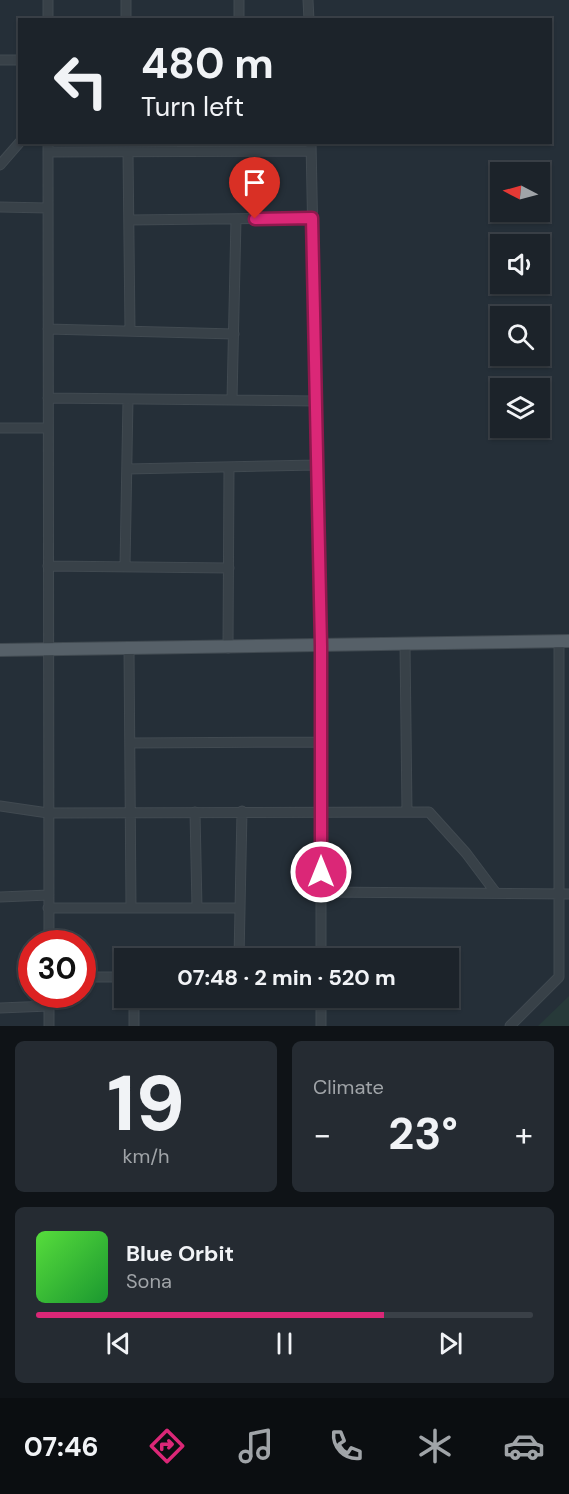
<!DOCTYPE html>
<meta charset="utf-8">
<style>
body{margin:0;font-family:"DM Sans",sans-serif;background:#252b32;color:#f1f3f6;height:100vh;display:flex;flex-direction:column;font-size:22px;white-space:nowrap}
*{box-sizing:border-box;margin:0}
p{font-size:20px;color:#a0a4a8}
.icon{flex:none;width:33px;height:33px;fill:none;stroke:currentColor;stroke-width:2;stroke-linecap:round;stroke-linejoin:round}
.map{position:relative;height:1026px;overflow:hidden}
.drawer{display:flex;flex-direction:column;gap:15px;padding:15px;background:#0f1317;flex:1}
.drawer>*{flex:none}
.guide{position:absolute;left:18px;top:18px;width:534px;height:126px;border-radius:0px;box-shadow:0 2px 4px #0004,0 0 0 2px #3a4047;background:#1c232a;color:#f1f3f6;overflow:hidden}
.needle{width:39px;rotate:276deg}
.controls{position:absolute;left:490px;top:162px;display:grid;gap:12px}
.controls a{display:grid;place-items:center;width:60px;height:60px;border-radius:0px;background:#1c232a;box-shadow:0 2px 4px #0004,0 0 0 2px #3a4047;font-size:30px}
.speed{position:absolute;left:18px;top:930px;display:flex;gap:12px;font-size:30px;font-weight:700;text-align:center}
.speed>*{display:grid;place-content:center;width:78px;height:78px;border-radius:50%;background:#1c232a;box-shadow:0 2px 4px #0004,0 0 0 2px #3a4047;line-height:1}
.speed .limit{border:9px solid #d22;background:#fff;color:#111}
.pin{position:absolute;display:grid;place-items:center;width:51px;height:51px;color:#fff;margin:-62px -26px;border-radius:50% 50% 50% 0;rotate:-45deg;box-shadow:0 0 6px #0007}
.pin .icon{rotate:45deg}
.me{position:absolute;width:66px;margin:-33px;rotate:0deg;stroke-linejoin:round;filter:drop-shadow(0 0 4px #0008)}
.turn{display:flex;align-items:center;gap:21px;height:126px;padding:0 24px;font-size:27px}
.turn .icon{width:78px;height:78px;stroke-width:2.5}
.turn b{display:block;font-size:42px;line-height:51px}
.big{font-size:45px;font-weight:700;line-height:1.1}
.drawer .tile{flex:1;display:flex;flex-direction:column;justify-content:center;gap:9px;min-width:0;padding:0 21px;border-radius:9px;background:#252b32}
.drawer .dial{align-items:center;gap:0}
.dial b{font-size:78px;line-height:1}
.song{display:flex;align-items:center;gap:18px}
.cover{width:72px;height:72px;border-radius:9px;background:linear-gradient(135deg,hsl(110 70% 55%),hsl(130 70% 35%))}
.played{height:6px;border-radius:3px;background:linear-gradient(90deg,#db2777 70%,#3a4047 70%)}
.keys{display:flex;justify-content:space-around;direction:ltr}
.heat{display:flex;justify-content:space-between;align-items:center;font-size:33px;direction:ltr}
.drawer .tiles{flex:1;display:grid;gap:15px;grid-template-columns:1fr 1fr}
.tile:last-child{grid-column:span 2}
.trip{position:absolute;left:114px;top:948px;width:345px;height:60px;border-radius:0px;background:#1c232a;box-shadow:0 2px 4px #0004,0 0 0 2px #3a4047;font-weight:700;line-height:60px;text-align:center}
.tabs{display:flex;height:96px;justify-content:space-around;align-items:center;background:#0b0e11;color:#a0a4a8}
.tabs .icon{width:42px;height:42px}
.tabs .active{color:#db2777}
.tabs b{font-size:27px;color:#f1f3f6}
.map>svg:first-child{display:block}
.green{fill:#273939}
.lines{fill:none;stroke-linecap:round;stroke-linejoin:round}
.minor-casing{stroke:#414a51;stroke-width:11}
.major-casing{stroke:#414a51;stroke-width:14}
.minor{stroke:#384148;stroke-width:9}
.major{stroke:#566068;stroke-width:12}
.route-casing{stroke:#8e194d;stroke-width:15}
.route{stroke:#db2777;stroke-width:10}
</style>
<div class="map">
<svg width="569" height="1026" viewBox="0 0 569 1026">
<rect width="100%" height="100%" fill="#252f38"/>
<!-- green -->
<path class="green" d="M 569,996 L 569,1026 L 538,1026 Z"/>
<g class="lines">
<!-- minor casing -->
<g class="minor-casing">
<path id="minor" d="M 48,0 L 48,20
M 308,0 L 309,20
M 126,20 L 126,0
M 239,20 L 239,0
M 0,60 L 20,60
M 48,142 L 49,944
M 311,142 L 321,646 L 321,958
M 48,152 L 311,151
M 128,152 L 130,330
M 0,165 L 20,142
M 0,207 L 48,208
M 129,220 L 312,218
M 48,329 L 234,334
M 48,398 L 316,401
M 232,400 L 236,219
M 0,428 L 48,428
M 127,469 L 317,465
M 48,566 L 229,568
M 125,567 L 128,399
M 405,645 L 407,812
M 129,648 L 131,908
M 228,648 L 229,467
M 130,743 L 321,742
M 0,806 L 48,813 L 429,812 L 466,853 L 496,893
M 195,812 L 197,908
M 321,892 L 569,894
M 0,897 L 49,895
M 48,908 L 240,908
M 239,958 L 242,811
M 82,977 L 124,977
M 49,994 L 49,1026
M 134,998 L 134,1026
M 0,1008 L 49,1006
M 321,1026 L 321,998
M 510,1026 L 559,977 L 559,641"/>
</g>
<!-- major casing -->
<g class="major-casing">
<path id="major" d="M 0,650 L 569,641"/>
</g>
<!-- minor -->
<use href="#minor" class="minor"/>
<!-- major -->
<use href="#major" class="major"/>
</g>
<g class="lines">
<!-- route casing -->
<g class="route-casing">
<path id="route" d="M 255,219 L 312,218 L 321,646 L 321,872"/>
</g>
<!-- route -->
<use href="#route" class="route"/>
</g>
</svg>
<div class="controls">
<a><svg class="needle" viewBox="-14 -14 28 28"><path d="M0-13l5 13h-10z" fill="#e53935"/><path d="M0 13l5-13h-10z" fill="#a0a4a8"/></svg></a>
<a><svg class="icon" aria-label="sound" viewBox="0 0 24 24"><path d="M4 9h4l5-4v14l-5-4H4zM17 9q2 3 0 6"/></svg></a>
<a><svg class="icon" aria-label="search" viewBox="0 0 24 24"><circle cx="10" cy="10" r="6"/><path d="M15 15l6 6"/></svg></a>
<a><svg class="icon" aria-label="layers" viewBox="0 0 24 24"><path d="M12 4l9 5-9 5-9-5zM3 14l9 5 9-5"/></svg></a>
</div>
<div class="speed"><div class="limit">30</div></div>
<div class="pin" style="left:255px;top:219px;background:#d93025"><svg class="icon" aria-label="arrive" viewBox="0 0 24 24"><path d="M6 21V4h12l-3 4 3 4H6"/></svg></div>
<svg class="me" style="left:321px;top:872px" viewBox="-20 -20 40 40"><circle r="17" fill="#db2777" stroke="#fff" stroke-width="3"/><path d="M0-11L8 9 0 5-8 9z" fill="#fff"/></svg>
<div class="trip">07:48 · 2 min · 520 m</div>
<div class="guide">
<div class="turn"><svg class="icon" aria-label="left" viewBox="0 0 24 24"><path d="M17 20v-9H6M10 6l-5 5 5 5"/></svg><div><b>480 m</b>Turn left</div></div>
</div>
</div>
<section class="drawer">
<div class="tiles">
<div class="tile dial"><b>19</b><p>km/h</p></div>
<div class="tile"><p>Climate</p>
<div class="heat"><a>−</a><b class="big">23°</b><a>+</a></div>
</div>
<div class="tile">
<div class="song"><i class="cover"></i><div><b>Blue Orbit</b><p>Sona</p></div></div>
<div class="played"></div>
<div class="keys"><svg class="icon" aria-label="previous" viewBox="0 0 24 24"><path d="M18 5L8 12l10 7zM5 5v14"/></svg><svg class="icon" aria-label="pause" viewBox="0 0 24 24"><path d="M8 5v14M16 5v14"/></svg><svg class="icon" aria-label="next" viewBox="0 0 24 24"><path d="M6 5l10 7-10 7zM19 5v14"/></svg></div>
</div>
</div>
</section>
<nav class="tabs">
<b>07:46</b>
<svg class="icon active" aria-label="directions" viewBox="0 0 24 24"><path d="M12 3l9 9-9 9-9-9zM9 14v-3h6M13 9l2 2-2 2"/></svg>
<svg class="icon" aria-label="music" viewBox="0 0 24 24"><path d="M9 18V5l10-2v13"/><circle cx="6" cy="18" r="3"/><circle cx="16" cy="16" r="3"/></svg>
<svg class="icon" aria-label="phone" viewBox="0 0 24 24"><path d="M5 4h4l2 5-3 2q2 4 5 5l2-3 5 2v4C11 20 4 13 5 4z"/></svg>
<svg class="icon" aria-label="climate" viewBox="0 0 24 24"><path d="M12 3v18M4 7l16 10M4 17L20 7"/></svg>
<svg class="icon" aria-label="car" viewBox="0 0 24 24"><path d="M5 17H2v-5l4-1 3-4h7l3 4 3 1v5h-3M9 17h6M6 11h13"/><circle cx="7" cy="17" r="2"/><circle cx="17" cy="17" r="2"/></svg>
</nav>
